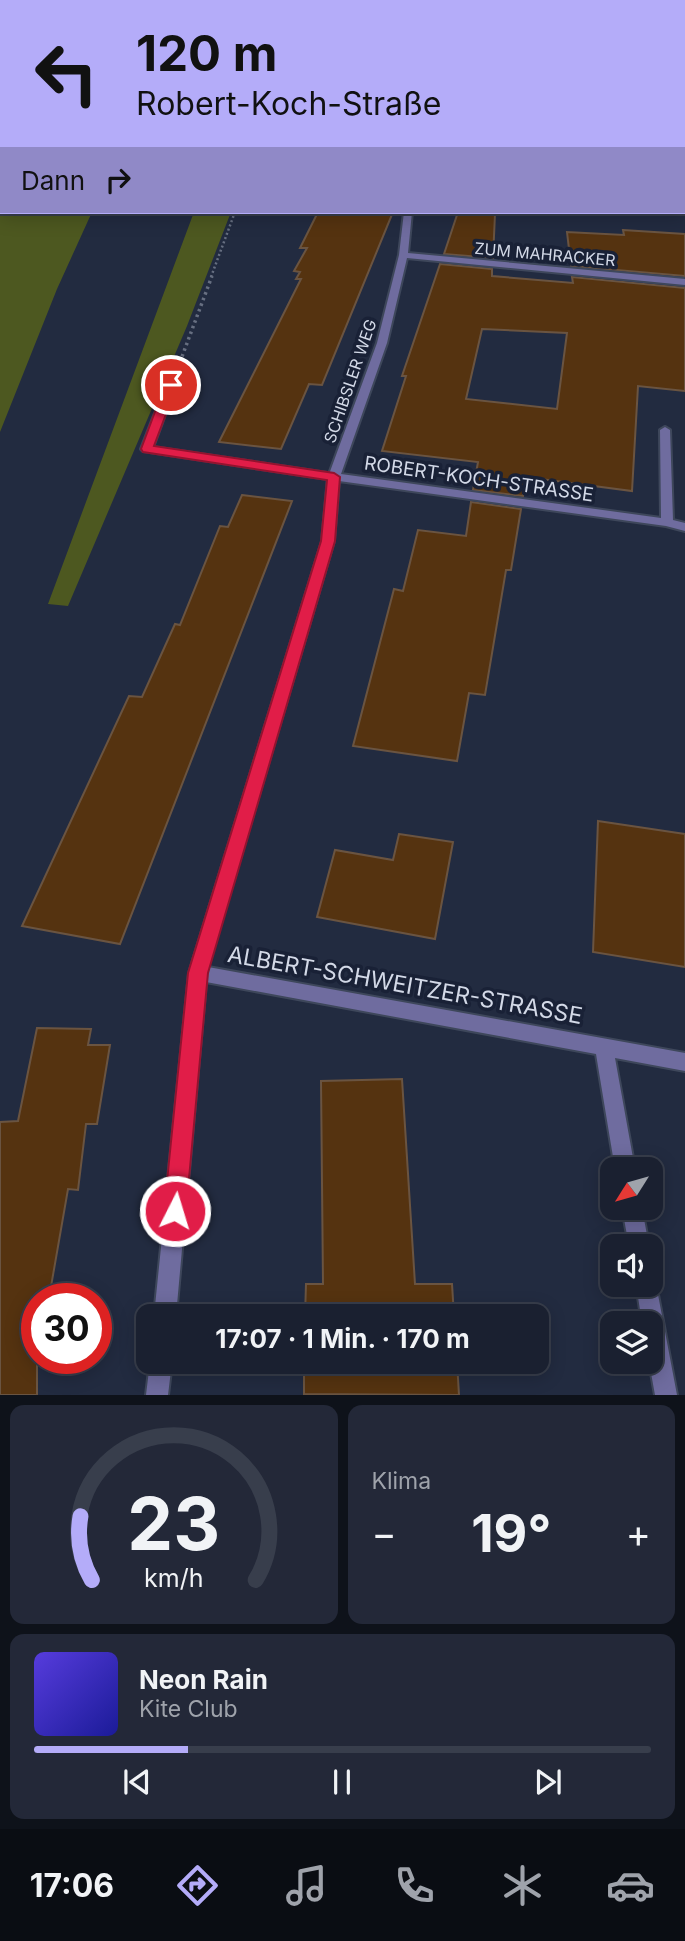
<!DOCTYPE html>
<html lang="de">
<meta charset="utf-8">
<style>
body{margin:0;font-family:Inter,sans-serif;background:#232838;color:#f1f3f6;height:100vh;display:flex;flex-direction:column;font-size:26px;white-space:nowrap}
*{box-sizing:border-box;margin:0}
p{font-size:23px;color:#9fa3ab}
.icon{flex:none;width:38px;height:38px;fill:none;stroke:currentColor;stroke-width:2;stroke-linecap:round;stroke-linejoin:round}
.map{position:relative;height:1395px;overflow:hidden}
.drawer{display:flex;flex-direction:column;gap:10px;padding:10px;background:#0e121a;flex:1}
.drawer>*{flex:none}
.hud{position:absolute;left:0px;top:0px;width:686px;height:214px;box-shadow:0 4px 18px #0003,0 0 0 2px #383e4c;background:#b4acf9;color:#111;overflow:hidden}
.needle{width:46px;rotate:233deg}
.fabs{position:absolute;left:600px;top:1157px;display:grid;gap:14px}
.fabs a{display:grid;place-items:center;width:63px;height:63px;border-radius:14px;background:#1a2030;box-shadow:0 4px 18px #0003,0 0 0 2px #383e4c;font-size:35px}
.speed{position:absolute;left:21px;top:1283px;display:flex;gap:14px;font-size:35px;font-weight:700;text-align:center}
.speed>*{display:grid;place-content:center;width:91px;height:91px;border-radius:50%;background:#1a2030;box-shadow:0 4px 18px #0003,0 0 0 2px #383e4c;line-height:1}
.speed .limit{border:10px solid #d22;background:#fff;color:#111}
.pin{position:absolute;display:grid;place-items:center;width:60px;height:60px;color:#fff;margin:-30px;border:4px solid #fff;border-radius:50%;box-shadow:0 2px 7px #0007}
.me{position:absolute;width:77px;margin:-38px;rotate:5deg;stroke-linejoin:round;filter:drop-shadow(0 0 5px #0008)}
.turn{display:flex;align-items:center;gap:24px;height:147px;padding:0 21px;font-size:32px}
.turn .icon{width:91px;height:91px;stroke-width:2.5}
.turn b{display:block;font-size:49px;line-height:60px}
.then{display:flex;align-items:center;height:66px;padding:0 21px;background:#0003;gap:14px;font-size:26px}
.big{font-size:52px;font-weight:700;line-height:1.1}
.drawer .tile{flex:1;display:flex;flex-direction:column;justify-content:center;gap:10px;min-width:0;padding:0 24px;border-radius:14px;background:#232838}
.drawer .dial{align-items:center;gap:0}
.dial svg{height:182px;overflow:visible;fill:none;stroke:#383e4c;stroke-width:7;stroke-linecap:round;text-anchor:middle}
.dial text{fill:#f1f3f6;stroke:none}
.song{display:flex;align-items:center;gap:21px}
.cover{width:84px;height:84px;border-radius:10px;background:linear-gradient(135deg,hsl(250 70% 55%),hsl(240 70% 35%))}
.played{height:7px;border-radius:4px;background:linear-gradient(90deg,#b4acf9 25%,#383e4c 25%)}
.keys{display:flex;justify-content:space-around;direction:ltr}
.heat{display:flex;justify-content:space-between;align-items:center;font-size:38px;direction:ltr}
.drawer .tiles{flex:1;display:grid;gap:10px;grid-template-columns:1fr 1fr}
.tile:last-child{grid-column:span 2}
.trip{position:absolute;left:136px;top:1304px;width:413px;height:70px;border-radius:14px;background:#1a2030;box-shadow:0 4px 18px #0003,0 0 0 2px #383e4c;font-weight:700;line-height:70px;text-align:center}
.menu{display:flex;height:112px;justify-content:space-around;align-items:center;background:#0a0d13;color:#9fa3ab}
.menu .icon{width:49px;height:49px}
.menu .on{color:#b4acf9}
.menu b{font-size:32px;color:#f1f3f6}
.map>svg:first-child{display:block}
.green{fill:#4d5820}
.building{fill:#553310;stroke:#6a5441;stroke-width:2;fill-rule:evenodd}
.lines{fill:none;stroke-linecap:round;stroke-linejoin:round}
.lane-casing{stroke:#3e475b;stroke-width:4}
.street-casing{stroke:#3e475b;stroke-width:4}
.secondary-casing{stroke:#3e475b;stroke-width:4}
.highway-casing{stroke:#3e475b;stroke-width:3}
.path-far1{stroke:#676f81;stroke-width:2.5;stroke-dasharray:2 2.5;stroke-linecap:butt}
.path{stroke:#676f81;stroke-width:3.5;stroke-dasharray:2.5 3.5;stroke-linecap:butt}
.lane{fill:#6f6c9f;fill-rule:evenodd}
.street{fill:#6f6c9f;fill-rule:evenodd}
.secondary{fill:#958fe0;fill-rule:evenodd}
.highway{fill:#d3d3ec;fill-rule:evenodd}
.route{fill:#e11d48;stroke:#92132f;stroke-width:2}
.labels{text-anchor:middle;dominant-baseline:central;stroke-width:7;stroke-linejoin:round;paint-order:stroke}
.far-street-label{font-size:16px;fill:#d3d9e7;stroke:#192136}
.street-label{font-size:19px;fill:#d3d9e7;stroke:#192136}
.near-street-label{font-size:23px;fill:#d3d9e7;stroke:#192136}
</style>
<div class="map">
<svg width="685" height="1395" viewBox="0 0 685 1395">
<rect width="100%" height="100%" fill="#222b40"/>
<!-- green -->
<path class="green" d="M 0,141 L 2,212 L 92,212 L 57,289 L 0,432 Z
M 194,212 L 231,212 L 187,326 L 68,606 L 48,604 Z"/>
<!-- building -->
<path class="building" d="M 318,212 L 393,212 L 322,385 L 309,384 L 281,449 L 219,442 L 301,279 L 296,279 L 300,272 L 294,271 L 307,248 L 300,248 Z
M 458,212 L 495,214 L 493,258 L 444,254 Z
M 623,230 L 685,234 L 685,276 L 571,266 L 567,232 L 624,235 Z
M 440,264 L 492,269 L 492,276 L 573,283 L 572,277 L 685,288 L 685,391 L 638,386 L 632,491 L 526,477 L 523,496 L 473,490 L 478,462 L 382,451 L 406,376 L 402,376 ZM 482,329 L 567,333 L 557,409 L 466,399 Z
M 242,495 L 292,501 L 120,944 L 22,926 L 129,696 L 142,697 L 175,624 L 180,625 L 220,526 L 228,527 Z
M 471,502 L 521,509 L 511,570 L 506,570 L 485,695 L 469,693 L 457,761 L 353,746 L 394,589 L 403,591 L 418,530 L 466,536 Z
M 598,821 L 685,834 L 685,967 L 593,952 Z
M 399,834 L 453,842 L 435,939 L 317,917 L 335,850 L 393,860 Z
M 37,1028 L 91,1029 L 88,1045 L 110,1045 L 97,1124 L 86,1124 L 78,1190 L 68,1189 L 49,1298 L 37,1298 L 37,1395 L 0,1395 L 0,1122 L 18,1121 Z
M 402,1079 L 415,1284 L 452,1284 L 454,1316 L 305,1316 L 306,1284 L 323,1284 L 321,1081 Z
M 304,1362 L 457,1362 L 459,1395 L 304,1394 Z"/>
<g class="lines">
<!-- lane casing -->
<g class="lane-casing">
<path id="lane" d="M 171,382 L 176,385 L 153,447 L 334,474 L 340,477 L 334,480 L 143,451 L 141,449 L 166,385 Z"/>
</g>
<!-- street casing -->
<g class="street-casing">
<path id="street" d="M 684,153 L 685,153 L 685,157 L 684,157 Z
M 684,165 L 685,165 L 685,169 L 684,169 Z
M 404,212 L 412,212 L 408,253 L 685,279 L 685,285 L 407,258 L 387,343 L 341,474 L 661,518 L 660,430 L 665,427 L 670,430 L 673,520 L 685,523 L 685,531 L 666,526 L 339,481 L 334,541 L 208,967 L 685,1053 L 685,1071 L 615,1058 L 635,1169 L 615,1169 L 596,1054 L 206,982 L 176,1316 L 154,1316 L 189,973 L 322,541 L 328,477 L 377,343 L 399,255 Z
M 622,1208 L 642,1208 L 649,1246 L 629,1246 Z
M 651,1276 L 656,1284 L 677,1395 L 655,1395 L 649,1362 L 651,1362 L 651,1323 L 642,1323 L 636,1284 L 651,1284 Z
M 150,1362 L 172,1362 L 168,1395 L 146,1395 Z"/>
</g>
<!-- secondary casing -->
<g class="secondary-casing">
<path id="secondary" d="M 241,0 L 247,0 L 247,2 L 241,2 Z"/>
</g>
<!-- highway casing -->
<g class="highway-casing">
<path id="highway" d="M 592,0 L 605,0 L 606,2 L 593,2 Z
M 684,87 L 685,87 L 685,93 L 684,93 Z"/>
</g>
<!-- path-far1 -->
<path class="path-far1" d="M 211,277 L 235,212"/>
<!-- path -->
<path class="path" d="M 180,362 L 212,276"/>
<!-- lane -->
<use href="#lane" class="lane"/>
<!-- street -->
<use href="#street" class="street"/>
<!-- secondary -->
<use href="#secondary" class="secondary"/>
<!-- highway -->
<use href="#highway" class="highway"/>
</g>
<!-- route -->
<path class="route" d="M 171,381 L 177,385 L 154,446 L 334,473 L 340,477 L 335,541 L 208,973 L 186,1211 L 183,1219 L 175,1222 L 167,1219 L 164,1211 L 188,973 L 321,541 L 327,480 L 143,452 L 141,449 L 165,385 Z"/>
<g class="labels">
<!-- far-street labels -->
<g class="far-street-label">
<text transform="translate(545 254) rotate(5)">ZUM MAHRACKER</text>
<text transform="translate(350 381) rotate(-71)">SCHIBSLER WEG</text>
</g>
<!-- street labels -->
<g class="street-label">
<text transform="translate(479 479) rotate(8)">ROBERT-KOCH-STRASSE</text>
</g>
<!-- near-street labels -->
<g class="near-street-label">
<text transform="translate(405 985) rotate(10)">ALBERT-SCHWEITZER-STRASSE</text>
</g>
</g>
</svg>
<div class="fabs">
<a><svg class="needle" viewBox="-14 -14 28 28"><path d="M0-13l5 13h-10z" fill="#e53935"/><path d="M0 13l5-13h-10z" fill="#9fa3ab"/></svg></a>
<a><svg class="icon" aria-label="sound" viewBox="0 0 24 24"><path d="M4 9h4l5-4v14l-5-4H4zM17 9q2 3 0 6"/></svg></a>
<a><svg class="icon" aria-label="layers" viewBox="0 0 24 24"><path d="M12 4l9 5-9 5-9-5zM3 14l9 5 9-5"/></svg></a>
</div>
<div class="speed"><div class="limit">30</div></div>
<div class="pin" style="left:171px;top:385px;background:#d93025"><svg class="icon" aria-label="arrive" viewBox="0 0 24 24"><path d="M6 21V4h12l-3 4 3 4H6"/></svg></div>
<svg class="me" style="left:175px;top:1211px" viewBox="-20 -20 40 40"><circle r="17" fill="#e11d48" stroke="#fff" stroke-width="3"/><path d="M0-11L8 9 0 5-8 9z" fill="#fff"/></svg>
<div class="trip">17:07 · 1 Min. · 170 m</div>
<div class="hud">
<div class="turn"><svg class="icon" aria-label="left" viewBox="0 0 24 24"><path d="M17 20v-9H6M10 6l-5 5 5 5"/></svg><div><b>120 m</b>Robert-Koch-Straße</div></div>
<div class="then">Dann<svg class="icon" aria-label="right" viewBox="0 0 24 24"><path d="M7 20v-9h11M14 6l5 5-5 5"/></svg></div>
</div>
</div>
<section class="drawer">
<div class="tiles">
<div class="tile dial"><svg viewBox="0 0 100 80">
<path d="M14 69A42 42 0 1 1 86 69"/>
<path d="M14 69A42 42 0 0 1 9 41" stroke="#b4acf9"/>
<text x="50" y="56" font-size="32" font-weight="700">23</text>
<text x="50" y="72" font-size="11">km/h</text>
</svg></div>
<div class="tile"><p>Klima</p>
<div class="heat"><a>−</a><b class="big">19°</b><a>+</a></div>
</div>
<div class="tile">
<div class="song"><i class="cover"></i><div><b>Neon Rain</b><p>Kite Club</p></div></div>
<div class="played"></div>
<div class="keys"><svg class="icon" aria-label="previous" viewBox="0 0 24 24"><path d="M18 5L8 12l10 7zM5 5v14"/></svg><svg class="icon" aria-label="pause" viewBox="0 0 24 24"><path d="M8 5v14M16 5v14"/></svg><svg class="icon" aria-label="next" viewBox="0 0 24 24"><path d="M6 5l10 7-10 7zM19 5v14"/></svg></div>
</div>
</div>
</section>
<nav class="menu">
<b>17:06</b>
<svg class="icon on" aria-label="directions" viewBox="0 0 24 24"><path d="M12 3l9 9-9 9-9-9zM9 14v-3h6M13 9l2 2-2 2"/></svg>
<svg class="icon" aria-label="music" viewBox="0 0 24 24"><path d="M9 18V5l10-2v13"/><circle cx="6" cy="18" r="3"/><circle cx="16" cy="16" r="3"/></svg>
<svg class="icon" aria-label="phone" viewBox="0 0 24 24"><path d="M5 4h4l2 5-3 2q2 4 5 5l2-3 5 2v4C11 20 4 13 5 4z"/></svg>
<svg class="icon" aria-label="climate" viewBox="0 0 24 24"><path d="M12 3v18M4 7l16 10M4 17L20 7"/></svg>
<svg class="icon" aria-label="car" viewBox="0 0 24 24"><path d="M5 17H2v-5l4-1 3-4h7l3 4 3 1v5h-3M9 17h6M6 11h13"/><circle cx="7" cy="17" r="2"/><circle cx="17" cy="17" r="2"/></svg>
</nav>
